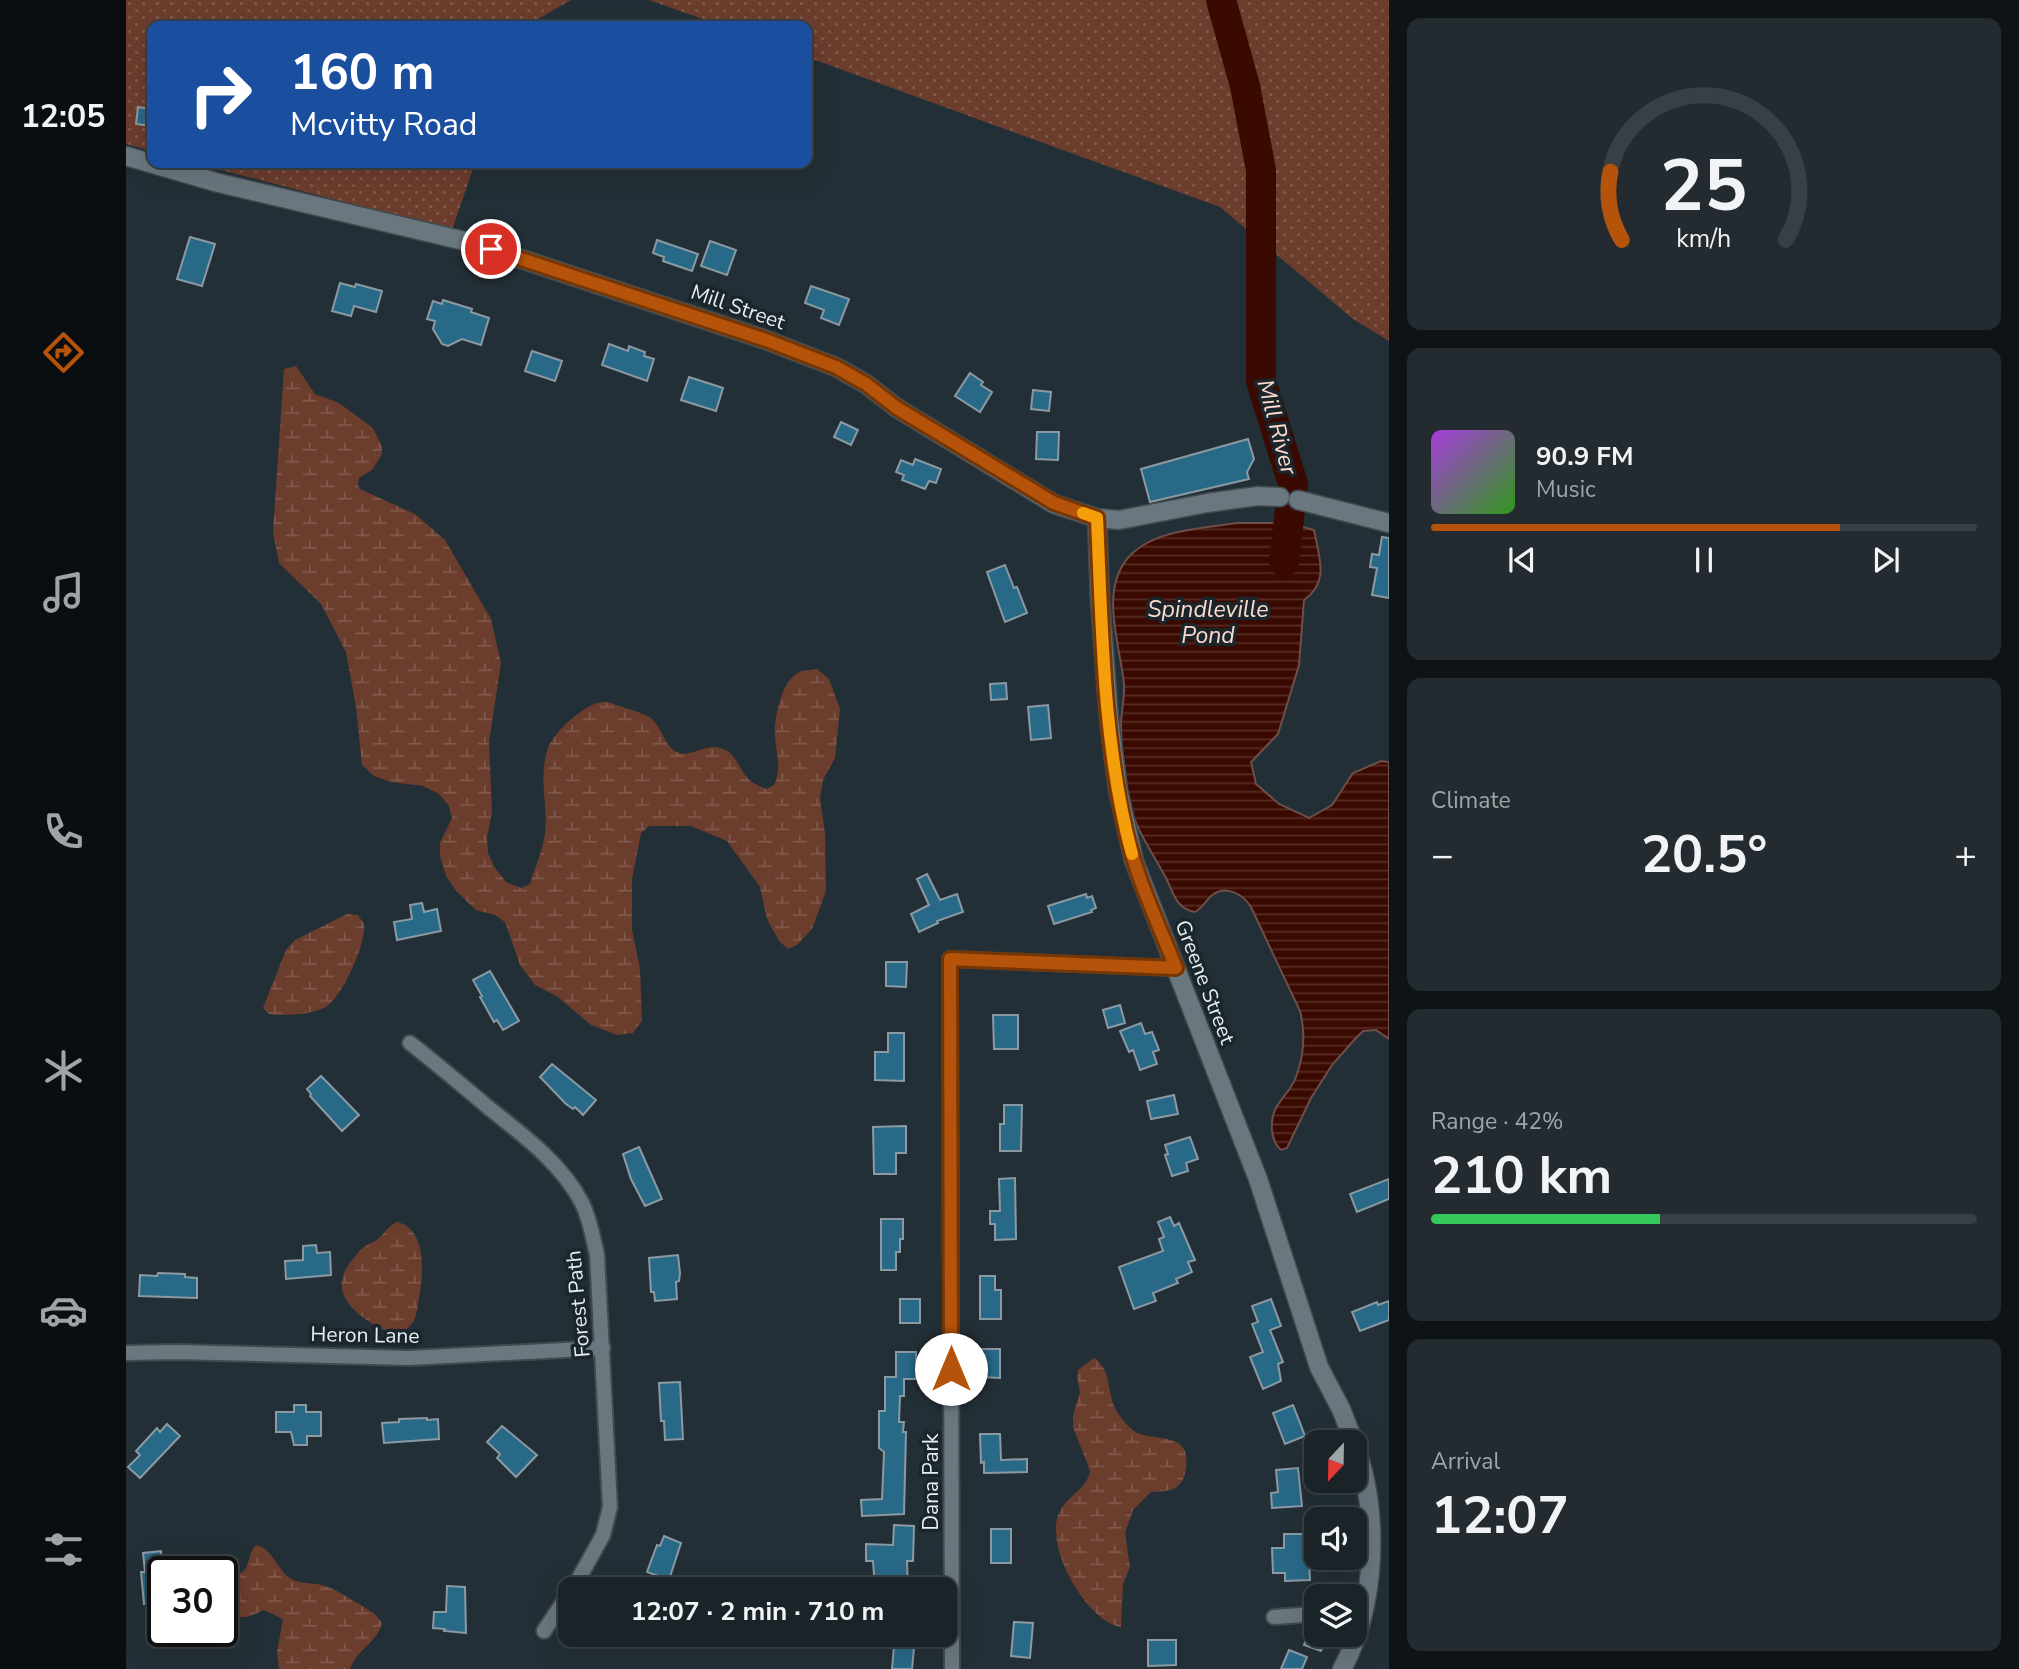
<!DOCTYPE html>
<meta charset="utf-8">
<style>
body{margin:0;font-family:"Nunito Sans",sans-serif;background:#232b30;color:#f1f3f6;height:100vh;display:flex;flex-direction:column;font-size:26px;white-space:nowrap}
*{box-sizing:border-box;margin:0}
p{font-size:23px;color:#9fa4a8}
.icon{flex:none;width:38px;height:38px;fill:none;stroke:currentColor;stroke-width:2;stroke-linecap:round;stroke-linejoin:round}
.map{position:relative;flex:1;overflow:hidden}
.side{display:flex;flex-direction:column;gap:18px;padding:18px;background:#0e1316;width:630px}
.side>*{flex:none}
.guide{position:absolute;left:21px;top:21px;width:665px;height:147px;border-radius:14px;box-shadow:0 7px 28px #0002,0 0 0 2px #384045;background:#1a4fa0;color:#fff;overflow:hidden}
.needle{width:46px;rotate:202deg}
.fabs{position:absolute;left:1178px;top:1430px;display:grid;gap:14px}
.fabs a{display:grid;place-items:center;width:63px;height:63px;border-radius:14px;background:#1a2328;box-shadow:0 7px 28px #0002,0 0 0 2px #384045;font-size:35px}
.speed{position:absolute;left:21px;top:1556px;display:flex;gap:14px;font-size:35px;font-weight:700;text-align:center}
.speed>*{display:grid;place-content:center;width:91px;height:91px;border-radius:50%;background:#1a2328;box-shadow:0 7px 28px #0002,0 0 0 2px #384045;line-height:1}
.speed .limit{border:4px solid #111;border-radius:10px;background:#fff;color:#111}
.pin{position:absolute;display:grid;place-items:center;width:60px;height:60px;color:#fff;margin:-30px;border:4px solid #fff;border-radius:50%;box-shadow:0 2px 7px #0007}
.me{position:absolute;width:77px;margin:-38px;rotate:0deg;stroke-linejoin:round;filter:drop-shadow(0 0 5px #0008)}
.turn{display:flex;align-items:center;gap:24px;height:147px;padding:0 28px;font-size:32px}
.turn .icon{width:91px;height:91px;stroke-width:2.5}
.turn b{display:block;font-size:49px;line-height:60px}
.big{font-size:52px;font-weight:700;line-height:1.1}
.side .widget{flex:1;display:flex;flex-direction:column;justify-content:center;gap:10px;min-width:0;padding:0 24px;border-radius:14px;background:#232b30}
.side .dial{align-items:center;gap:0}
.dial svg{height:182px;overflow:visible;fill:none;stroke:#384045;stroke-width:7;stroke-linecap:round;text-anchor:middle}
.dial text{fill:#f1f3f6;stroke:none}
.song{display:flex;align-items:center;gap:21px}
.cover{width:84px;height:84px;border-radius:10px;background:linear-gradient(135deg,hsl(280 70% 55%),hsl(110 70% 35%))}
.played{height:7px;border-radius:4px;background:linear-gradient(90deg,#b45309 75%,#384045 75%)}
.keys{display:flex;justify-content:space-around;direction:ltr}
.heat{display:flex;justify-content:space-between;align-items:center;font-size:38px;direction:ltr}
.charge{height:10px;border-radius:5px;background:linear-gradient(90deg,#34c759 42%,#384045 0)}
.trip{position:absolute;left:432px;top:1577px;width:399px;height:70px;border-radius:14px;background:#1a2328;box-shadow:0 7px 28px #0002,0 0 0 2px #384045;font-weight:700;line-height:70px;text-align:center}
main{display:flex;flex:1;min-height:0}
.dock{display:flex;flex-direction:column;width:126px;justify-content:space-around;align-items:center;background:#0a0e10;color:#9fa4a8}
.dock .icon{width:49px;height:49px}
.dock .on{color:#b45309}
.dock b{font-size:32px;color:#f1f3f6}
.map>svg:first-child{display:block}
.grass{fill:url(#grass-dots)}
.wetland{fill:url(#wetland-marsh)}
.water{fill:url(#water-rules);stroke:#6e4e49;stroke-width:2}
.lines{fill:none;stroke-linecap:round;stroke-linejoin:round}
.river{stroke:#3a0900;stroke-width:30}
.building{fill:#296988;stroke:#8b9aa2;stroke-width:2}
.minor-casing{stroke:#404b51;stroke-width:18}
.tertiary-casing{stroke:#404b51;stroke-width:21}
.minor{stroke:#6a777f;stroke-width:14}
.tertiary{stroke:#6a777f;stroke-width:18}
.route-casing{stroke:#753606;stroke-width:18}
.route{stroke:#b45309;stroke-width:12}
.slow{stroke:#f59e0b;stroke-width:12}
.labels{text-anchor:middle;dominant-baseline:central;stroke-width:7;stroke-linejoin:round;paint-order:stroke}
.street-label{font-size:21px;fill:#e6eef2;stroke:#1a262c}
.water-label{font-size:23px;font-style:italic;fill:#fed9cd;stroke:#1a262c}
</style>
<main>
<nav class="dock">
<b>12:05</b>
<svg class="icon on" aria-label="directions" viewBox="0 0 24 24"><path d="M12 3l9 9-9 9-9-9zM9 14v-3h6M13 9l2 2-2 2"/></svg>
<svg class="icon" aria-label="music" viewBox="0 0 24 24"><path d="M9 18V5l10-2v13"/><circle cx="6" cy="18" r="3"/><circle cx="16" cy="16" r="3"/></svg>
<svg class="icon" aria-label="phone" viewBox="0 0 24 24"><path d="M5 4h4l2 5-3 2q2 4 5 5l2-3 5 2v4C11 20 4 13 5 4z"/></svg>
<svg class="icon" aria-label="climate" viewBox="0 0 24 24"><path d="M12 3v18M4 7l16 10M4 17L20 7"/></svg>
<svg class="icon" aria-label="car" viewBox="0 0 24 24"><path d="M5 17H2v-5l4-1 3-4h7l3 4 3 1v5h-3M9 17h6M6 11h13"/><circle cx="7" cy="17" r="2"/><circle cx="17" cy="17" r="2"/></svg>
<svg class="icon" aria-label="filters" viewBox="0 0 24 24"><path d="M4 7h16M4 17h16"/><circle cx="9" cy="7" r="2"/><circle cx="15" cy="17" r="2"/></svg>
</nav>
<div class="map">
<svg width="1263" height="1669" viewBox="0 0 1263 1669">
<defs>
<pattern id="grass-dots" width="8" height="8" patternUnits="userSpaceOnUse" patternTransform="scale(1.75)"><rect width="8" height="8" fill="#6b3d2d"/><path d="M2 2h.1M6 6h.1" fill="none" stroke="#80594c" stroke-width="1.8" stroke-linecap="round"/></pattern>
<pattern id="wetland-marsh" width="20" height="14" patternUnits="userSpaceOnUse" patternTransform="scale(1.75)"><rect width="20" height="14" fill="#6b3d2d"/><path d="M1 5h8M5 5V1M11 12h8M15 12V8" fill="none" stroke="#80594c"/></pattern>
<pattern id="water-rules" width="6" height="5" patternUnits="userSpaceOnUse" patternTransform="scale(1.75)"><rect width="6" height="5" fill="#3a0900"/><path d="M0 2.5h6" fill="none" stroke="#562d26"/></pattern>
</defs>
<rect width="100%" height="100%" fill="#232f36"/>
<!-- grass -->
<path class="grass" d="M 0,0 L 445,0 L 400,26 L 26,26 L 26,151 L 0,144 Z
M 523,0 L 1263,0 L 1263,341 L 1227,319 L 1094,207 L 681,57 L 681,26 L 596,26 Z
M 68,163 L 349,163 L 326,230 Z"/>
<!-- wetland -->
<path class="wetland" d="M 170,366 L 189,394 L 213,403 L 247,428 L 256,447 L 256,454 L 246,470 L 233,478 L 232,485 L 234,489 L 289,514 L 319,540 L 365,619 L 375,663 L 363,742 L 366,812 L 361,837 L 362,853 L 369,868 L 380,882 L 395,888 L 404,884 C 408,870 415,854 418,839 C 424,809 411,780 422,748 C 428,732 459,703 477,702 C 485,702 495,707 503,709 C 511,712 521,714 527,720 C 536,729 538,744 549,751 C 563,760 579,743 594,748 C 613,753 612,772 626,782 C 630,785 636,787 640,789 L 648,785 C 656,769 650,753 649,736 C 648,718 655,684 670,674 C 675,670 685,670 691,669 L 703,679 L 714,709 L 709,758 L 697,780 L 694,798 L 699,833 L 700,891 L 686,929 L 671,945 L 662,949 L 653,941 L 641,919 L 634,887 L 601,841 L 565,826 L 523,826 L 515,833 L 506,879 L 506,930 L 514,969 L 516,1021 L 507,1033 L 491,1035 L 465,1025 L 432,997 L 409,985 L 394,965 L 379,922 L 369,915 L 350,910 L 331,892 L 320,876 L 314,856 L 314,843 L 326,818 L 323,806 L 313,794 L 297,786 L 265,782 L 248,776 L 236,765 L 230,707 L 220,652 L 195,604 L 153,563 L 147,532 L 158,369 Z
M 221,914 L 232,915 C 233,917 237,922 238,924 C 241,943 215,1000 198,1008 C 182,1015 160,1016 143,1014 L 137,1008 L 160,950 L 169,940 Z
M 271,1222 C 278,1224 284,1227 288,1234 C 298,1249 297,1274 294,1292 C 292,1300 292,1311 289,1318 C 277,1345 249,1327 234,1315 C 214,1299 209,1281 226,1260 C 230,1256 233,1250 237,1248 C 241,1244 247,1243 251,1240 C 258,1234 262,1226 271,1222 Z
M 968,1358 C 988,1371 979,1398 994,1416 C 999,1423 1006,1431 1014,1434 C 1036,1441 1068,1433 1059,1473 C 1055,1492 1041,1491 1025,1492 L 1007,1510 L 999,1533 L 1004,1567 L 997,1584 L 995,1627 C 960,1621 918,1546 933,1513 C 940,1496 961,1490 964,1471 L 947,1427 L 947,1415 L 954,1392 L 951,1377 L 952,1370 Z
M 130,1545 C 145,1548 150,1566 161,1576 C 171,1585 187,1582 199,1586 C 215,1591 233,1605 248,1613 L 256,1623 C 251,1643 232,1648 224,1669 L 153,1669 L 151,1652 L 157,1619 L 138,1610 C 131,1613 122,1618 116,1617 C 99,1616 103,1587 110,1578 C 114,1573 119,1571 121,1566 C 124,1558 124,1551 130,1545 Z"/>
<!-- water -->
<path class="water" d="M 1111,523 L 1162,523 L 1188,530 C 1193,558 1204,581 1178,600 L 1173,665 L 1152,734 L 1125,762 L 1130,784 L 1153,804 L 1183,818 L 1206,805 L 1227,773 L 1255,761 L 1263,762 L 1263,1039 L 1250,1030 L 1237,1031 L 1229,1039 L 1206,1065 L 1185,1098 L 1161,1148 L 1155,1150 C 1149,1145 1147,1138 1146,1131 C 1144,1102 1161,1100 1170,1077 C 1178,1055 1180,1034 1174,1011 L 1125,907 C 1117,894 1099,884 1085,896 C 1079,902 1076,908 1069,912 C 1049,908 1048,893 1040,878 C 1026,852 1007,825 1001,796 C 996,773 996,749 995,726 C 995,712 999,698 998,684 C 994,645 974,592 1001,559 C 1026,529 1075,529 1111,523 Z"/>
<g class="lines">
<!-- river -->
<path class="river" d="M 1095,0 L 1119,86 L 1135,170 L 1135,381 L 1167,484 L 1158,562"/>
</g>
<!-- building -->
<path class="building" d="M 12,107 L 26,109 L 26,126 L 10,124 Z
M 64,237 L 89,244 L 76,286 L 51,279 Z
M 531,240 L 572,254 L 566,271 L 537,261 L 538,257 L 527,253 Z
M 584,241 L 610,250 L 601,275 L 575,266 Z
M 214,283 L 229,287 L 230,284 L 256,291 L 250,312 L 228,306 L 225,316 L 206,311 Z
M 685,286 L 723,299 L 713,325 L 695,318 L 698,310 L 679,303 Z
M 317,300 L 346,309 L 345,312 L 363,318 L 355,345 L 336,339 L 322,346 L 316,344 L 307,329 L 309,321 L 301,319 L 307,301 L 316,304 Z
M 483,344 L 502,351 L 503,346 L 519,352 L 518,356 L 528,359 L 521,381 L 476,365 Z
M 406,351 L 436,361 L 429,381 L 399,371 Z
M 844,373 L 857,382 L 855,385 L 866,392 L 854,412 L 829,396 Z
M 563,377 L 597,388 L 590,411 L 555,400 Z
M 907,390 L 925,392 L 923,411 L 905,409 Z
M 715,422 L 732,430 L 725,445 L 708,437 Z
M 911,432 L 933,432 L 932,460 L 910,459 Z
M 1122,439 L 1128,459 L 1121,472 L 1123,479 L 1024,502 L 1015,469 Z
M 789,459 L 815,469 L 810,483 L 803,481 L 799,489 L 776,480 L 778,475 L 770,472 L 775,460 L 787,465 Z
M 1256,537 L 1263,538 L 1263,598 L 1246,595 L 1251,568 L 1244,567 L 1246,554 L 1253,555 Z
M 879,565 L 888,588 L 891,587 L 901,613 L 879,622 L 861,572 Z
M 880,683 L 881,699 L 865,700 L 864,684 Z
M 922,705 L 925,738 L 905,740 L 902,707 Z
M 801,874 L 814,900 L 831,894 L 837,912 L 811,921 L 812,923 L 793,932 L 785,914 L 803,905 L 791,879 Z
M 960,894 L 961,898 L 966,896 L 970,908 L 965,910 L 966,912 L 928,924 L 922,906 Z
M 296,903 L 298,912 L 311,909 L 315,931 L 271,940 L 268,922 L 286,919 L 284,905 Z
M 760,962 L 781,962 L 780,987 L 760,986 Z
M 364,971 L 393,1021 L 377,1030 L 371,1020 L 368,1022 L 354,997 L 356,996 L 347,980 Z
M 994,1005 L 999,1023 L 982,1028 L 977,1010 Z
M 867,1015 L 892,1015 L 892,1049 L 868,1049 Z
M 1015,1023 L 1019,1034 L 1026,1032 L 1033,1050 L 1027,1052 L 1031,1064 L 1014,1070 L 1007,1050 L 1003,1052 L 994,1031 Z
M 762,1033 L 778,1033 L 778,1081 L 749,1080 L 749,1052 L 762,1052 Z
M 426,1064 L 470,1100 L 457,1115 L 449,1107 L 447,1109 L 440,1104 L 414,1077 Z
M 195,1076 L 233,1115 L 216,1131 L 184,1096 L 185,1094 L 181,1089 Z
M 1048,1095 L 1052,1114 L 1025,1119 L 1021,1101 Z
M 878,1105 L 896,1105 L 895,1151 L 874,1151 L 874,1124 L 878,1124 Z
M 780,1126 L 780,1153 L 770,1153 L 770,1174 L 748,1174 L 747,1127 Z
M 1064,1137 L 1072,1159 L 1060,1163 L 1062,1171 L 1046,1176 L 1039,1155 L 1042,1154 L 1039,1145 Z
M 513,1147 L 536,1199 L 519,1206 L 505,1179 L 497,1154 Z
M 889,1178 L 890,1239 L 869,1240 L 869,1224 L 864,1224 L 864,1211 L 874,1211 L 873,1179 Z
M 1263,1179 L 1263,1199 L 1231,1212 L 1224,1194 Z
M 1044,1217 L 1048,1226 L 1053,1223 L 1069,1260 L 1062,1262 L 1066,1272 L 1050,1279 L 1052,1283 L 1027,1293 L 1030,1301 L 1008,1309 L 993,1267 L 1037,1251 L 1033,1239 L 1038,1237 L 1032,1222 Z
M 755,1219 L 777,1219 L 777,1239 L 774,1239 L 774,1252 L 770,1252 L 770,1270 L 755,1270 Z
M 190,1245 L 191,1253 L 204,1252 L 205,1275 L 160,1279 L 159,1261 L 177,1260 L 177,1246 Z
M 552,1255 L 554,1273 L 553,1281 L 550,1282 L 551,1299 L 529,1301 L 528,1292 L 525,1292 L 523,1258 Z
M 32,1273 L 59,1274 L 59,1277 L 71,1278 L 71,1298 L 13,1296 L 14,1275 L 31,1276 Z
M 854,1276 L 869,1276 L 869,1290 L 875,1290 L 875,1319 L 854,1319 Z
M 774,1299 L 794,1299 L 794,1323 L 774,1323 Z
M 1145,1299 L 1155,1326 L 1144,1330 L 1157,1362 L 1152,1364 L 1155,1381 L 1137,1389 L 1124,1357 L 1137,1352 L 1126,1324 L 1132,1322 L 1126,1306 Z
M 1263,1301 L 1263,1320 L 1234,1331 L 1226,1312 L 1251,1302 L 1252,1305 Z
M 851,1349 L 874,1349 L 874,1378 L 853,1377 Z
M 770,1352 L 790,1352 L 790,1365 L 793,1365 L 793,1379 L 778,1379 L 778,1396 L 774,1396 L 773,1422 L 778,1422 L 777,1432 L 780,1432 L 778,1514 L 736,1516 L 735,1500 L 756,1499 L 758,1452 L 753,1448 L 753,1411 L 759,1411 L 759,1377 L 770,1377 Z
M 554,1382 L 557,1439 L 539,1440 L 538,1421 L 535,1421 L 533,1383 Z
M 168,1405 L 180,1405 L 180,1412 L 195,1412 L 195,1436 L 181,1436 L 181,1445 L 168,1445 L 165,1432 L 150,1432 L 150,1412 L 168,1412 Z
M 1167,1405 L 1179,1436 L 1159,1444 L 1147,1413 Z
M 301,1418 L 301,1420 L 312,1419 L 313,1439 L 258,1443 L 256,1423 L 273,1422 L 273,1419 Z
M 41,1424 L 54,1436 L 14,1478 L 2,1467 L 14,1455 L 10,1451 L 31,1428 L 34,1432 Z
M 376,1426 L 411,1455 L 390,1477 L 371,1458 L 374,1454 L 361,1442 Z
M 854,1434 L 874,1434 L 875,1460 L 901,1459 L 901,1472 L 858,1473 L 858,1462 L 855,1463 Z
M 1172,1468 L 1176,1506 L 1146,1508 L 1145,1493 L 1152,1492 L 1150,1470 Z
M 768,1525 L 788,1526 L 787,1561 L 781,1561 L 782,1589 L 749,1589 L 747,1561 L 740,1561 L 740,1544 L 767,1545 Z
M 865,1529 L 885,1529 L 885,1563 L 865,1563 Z
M 1158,1534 L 1182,1534 L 1184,1580 L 1159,1581 L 1159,1573 L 1147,1573 L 1146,1548 L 1158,1548 Z
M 538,1536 L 555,1543 L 543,1580 L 521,1572 L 531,1545 L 534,1546 Z
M 35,1551 L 37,1615 L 23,1616 L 22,1603 L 18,1604 L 15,1572 L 19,1572 L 17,1553 Z
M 321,1586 L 339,1587 L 340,1633 L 318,1631 L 319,1629 L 307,1628 L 308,1612 L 320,1612 Z
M 888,1622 L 907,1623 L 904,1658 L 885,1656 Z
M 1184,1630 L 1190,1634 L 1200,1636 L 1195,1651 L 1178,1645 Z
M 1022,1640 L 1050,1640 L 1050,1665 L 1022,1666 Z
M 768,1646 L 788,1648 L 786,1669 L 766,1669 Z
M 1163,1650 L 1181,1657 L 1176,1669 L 1155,1669 Z"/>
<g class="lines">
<!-- minor casing -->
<g class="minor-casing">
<path id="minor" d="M 284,1043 C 311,1064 337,1086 363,1108 C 397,1135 436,1164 456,1203 C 464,1219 467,1238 471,1255 L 484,1507 L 477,1535 L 447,1589
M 0,1353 L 51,1352 L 283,1358 L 477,1348
M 1148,1617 L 1190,1614
M 418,1631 L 444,1592
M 826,1669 L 824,959 L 1050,968"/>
</g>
<!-- tertiary casing -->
<g class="tertiary-casing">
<path id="tertiary" d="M 0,156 L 89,182 L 347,243 L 640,340 L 710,367 L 740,384 L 771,408 L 928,504 L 971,518 L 993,520 L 1081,503 L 1132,496 L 1154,497
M 1172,500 L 1263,523
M 971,518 L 974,600 L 983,719 L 992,790 L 1008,861 L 1132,1179 L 1193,1367 L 1215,1409 L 1228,1442
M 1216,1669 C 1251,1605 1254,1511 1228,1443"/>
</g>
<!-- minor -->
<use href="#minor" class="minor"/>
<!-- tertiary -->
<use href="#tertiary" class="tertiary"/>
</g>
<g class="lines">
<!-- route casing -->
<g class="route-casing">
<path id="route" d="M 365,249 L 640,340 L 710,367 L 740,384 L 771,408 L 928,503 L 971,518 C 976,622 976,730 1000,832 C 1011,879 1032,923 1050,968 L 824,959 L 825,1369"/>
</g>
<!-- route -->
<use href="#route" class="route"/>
<!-- slow -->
<path class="slow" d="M 957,513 L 971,518 C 976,630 977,745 1006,854"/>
</g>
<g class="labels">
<!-- street labels -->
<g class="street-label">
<text transform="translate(612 307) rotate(19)">Mill Street</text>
<text transform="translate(1079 982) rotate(69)">Greene Street</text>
<text transform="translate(452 1304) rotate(-95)">Forest Path</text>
<text transform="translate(239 1335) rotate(1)">Heron Lane</text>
<text transform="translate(805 1482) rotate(-90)">Dana Park</text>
</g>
<!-- water labels -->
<g class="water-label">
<text transform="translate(1151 427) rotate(75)">Mill River</text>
<text x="1082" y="609">Spindleville<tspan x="1082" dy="26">Pond</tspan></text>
</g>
</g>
</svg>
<div class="fabs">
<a><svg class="needle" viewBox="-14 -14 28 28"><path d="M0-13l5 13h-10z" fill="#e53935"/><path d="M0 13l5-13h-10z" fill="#9fa4a8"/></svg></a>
<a><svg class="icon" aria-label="sound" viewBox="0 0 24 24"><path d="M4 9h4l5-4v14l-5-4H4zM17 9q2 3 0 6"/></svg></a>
<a><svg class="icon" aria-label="layers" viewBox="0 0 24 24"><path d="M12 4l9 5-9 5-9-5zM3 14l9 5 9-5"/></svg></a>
</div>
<div class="speed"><div class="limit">30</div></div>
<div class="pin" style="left:365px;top:249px;background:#d93025"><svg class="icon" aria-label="arrive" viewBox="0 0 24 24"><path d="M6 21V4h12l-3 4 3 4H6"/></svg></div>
<svg class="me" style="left:825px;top:1369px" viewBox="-20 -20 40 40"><circle r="19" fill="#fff"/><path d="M0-13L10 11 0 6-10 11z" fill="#b45309"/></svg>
<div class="trip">12:07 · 2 min · 710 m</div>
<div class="guide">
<div class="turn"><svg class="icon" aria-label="right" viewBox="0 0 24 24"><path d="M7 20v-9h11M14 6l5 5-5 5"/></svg><div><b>160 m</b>Mcvitty Road</div></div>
</div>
</div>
<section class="side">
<div class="widget dial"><svg viewBox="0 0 100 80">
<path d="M14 69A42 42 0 1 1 86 69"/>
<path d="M14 69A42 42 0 0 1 9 39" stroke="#b45309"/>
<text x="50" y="56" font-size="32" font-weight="700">25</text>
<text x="50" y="72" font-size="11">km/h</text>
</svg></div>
<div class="widget">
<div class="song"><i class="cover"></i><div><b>90.9 FM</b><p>Music</p></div></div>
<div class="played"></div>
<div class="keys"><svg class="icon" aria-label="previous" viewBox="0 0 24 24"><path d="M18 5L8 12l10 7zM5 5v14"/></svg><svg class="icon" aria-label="pause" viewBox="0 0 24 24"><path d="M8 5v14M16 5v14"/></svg><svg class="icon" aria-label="next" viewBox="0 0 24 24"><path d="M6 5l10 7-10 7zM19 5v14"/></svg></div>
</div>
<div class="widget"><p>Climate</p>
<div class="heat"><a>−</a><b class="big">20.5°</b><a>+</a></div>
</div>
<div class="widget"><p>Range · 42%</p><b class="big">210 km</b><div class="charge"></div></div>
<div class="widget"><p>Arrival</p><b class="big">12:07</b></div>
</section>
</main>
